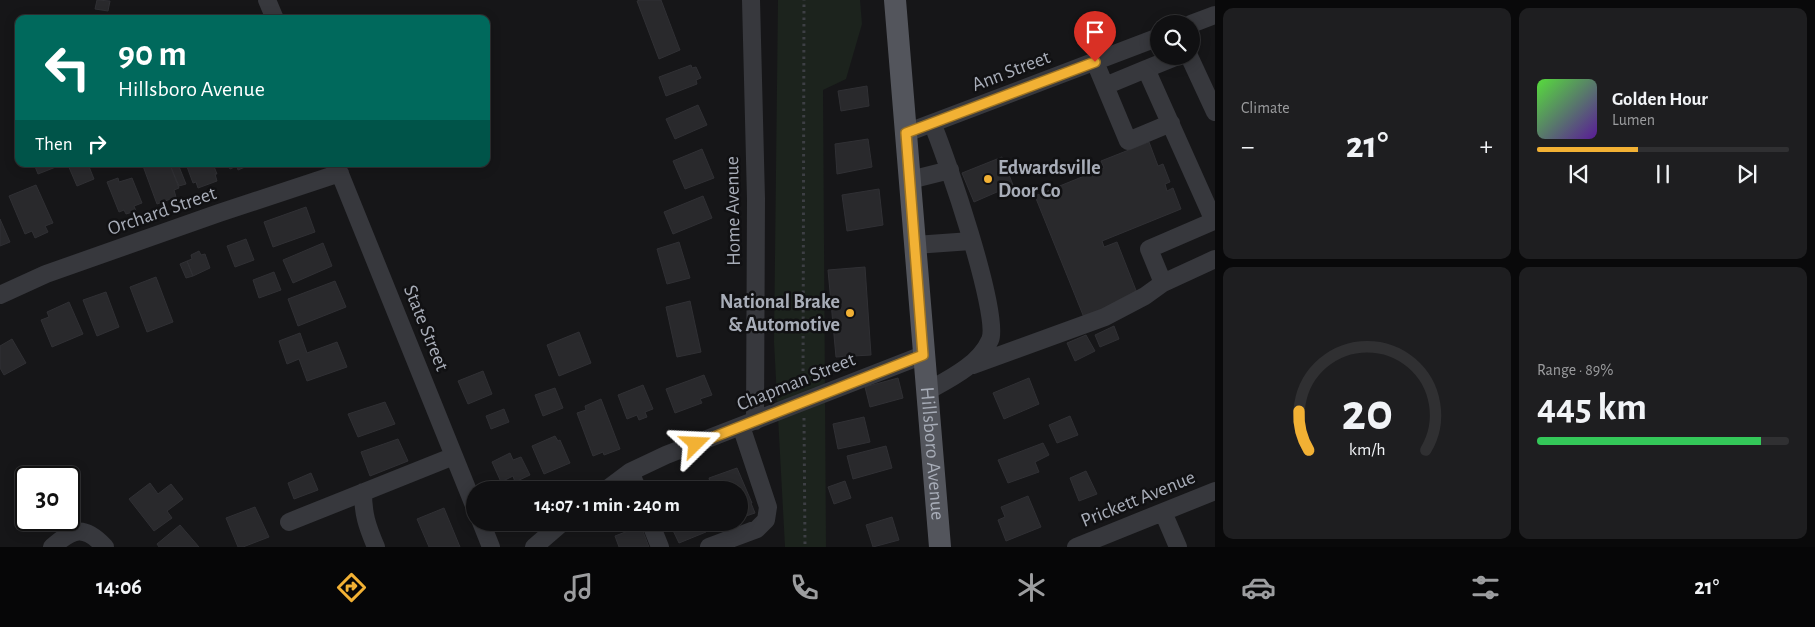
<!DOCTYPE html>
<meta charset="utf-8">
<style>
body{margin:0;font-family:"Alegreya Sans",sans-serif;background:#1e1e20;color:#f1f3f6;height:100vh;display:flex;flex-direction:column;font-size:19px;white-space:nowrap}
*{box-sizing:border-box;margin:0}
p{font-size:16px;color:#9c9d9f}
.icon{flex:none;width:28px;height:28px;fill:none;stroke:currentColor;stroke-width:2;stroke-linecap:round;stroke-linejoin:round}
.map{position:relative;flex:1;overflow:hidden}
.drawer{display:flex;flex-direction:column;gap:8px;padding:8px;background:#09090a;width:600px}
.drawer>*{flex:none}
.guide{position:absolute;left:15px;top:15px;width:475px;height:152px;border-radius:10px;box-shadow:0 2px 12px #0003,0 0 0 1px #303032;background:#00695c;color:#fff;overflow:hidden}
.buttons{position:absolute;left:1150px;top:15px;display:grid;gap:10px}
.buttons a{display:grid;place-items:center;width:50px;height:50px;border-radius:50%;background:#101012;box-shadow:0 2px 12px #0003,0 0 0 1px #303032;font-size:25px}
.speed{position:absolute;left:15px;top:466px;display:flex;gap:10px;font-size:25px;font-weight:700;text-align:center}
.speed>*{display:grid;place-content:center;width:65px;height:65px;border-radius:50%;background:#101012;box-shadow:0 2px 12px #0003,0 0 0 1px #303032;line-height:1}
.speed .limit{border:2px solid #111;border-radius:8px;background:#fff;color:#111}
.pin{position:absolute;display:grid;place-items:center;width:42px;height:42px;color:#fff;margin:-51px -21px;border-radius:50% 50% 50% 0;rotate:-45deg;box-shadow:0 0 5px #0007}
.pin .icon{rotate:45deg}
.me{position:absolute;width:55px;margin:-28px;rotate:69deg;stroke-linejoin:round;filter:drop-shadow(0 0 4px #0008)}
.turn{display:flex;align-items:center;gap:18px;height:105px;padding:0 20px;font-size:22px}
.turn .icon{width:65px;height:65px;stroke-width:2.5}
.turn b{display:block;font-size:35px;line-height:42px}
.then{display:flex;align-items:center;height:48px;padding:0 20px;background:#0003;gap:10px;font-size:19px}
.big{font-size:38px;font-weight:700;line-height:1.1}
.drawer .card{flex:1;display:flex;flex-direction:column;justify-content:center;gap:8px;min-width:0;padding:0 18px;border-radius:10px;background:#1e1e20}
.drawer .dial{align-items:center;gap:0}
.dial svg{height:130px;overflow:visible;fill:none;stroke:#303032;stroke-width:7;stroke-linecap:round;text-anchor:middle}
.dial text{fill:#f1f3f6;stroke:none}
.song{display:flex;align-items:center;gap:15px}
.cover{width:60px;height:60px;border-radius:8px;background:linear-gradient(135deg,hsl(110 70% 55%),hsl(270 70% 35%))}
.played{height:5px;border-radius:2px;background:linear-gradient(90deg,#f2b134 40%,#303032 40%)}
.keys{display:flex;justify-content:space-around;direction:ltr}
.heat{display:flex;justify-content:space-between;align-items:center;font-size:28px;direction:ltr}
.charge{height:8px;border-radius:4px;background:linear-gradient(90deg,#34c759 89%,#303032 0)}
.drawer .tiles{flex:1;display:grid;gap:8px;grid-template-columns:repeat(2,1fr)}
.trip{position:absolute;left:466px;top:481px;width:282px;height:50px;border-radius:25px;background:#101012;box-shadow:0 2px 12px #0003,0 0 0 1px #303032;font-weight:700;line-height:50px;text-align:center}
.tabs{display:flex;height:80px;justify-content:space-around;align-items:center;background:#060607;color:#9c9d9f}
.tabs .icon{width:35px;height:35px}
.tabs .current{color:#f2b134}
.tabs b{font-size:22px;color:#f1f3f6}
main{display:flex;flex:1;min-height:0}
.map>svg:first-child{display:block}
.green{fill:#1c231d}
.building{fill:#29292c;stroke:#303034}
.lines{fill:none;stroke-linecap:round;stroke-linejoin:round}
.path{stroke:#3d3f44;stroke-width:3;stroke-dasharray:2.5 4;stroke-linecap:butt}
.minor{stroke:#37383d;stroke-width:18}
.major{stroke:#53555c;stroke-width:22}
.route-casing{stroke:#9d7322;stroke-width:12}
.route{stroke:#f2b134;stroke-width:9}
.poi-dot{fill:#f2b134;stroke:#111113;stroke-width:2}
.labels{text-anchor:middle;dominant-baseline:central;stroke-width:5;stroke-linejoin:round;paint-order:stroke}
.street-label{font-size:20px;fill:#a8adb8;stroke:#111113}
.poi-label{font-size:20px;font-weight:bold;fill:#a8adb8;stroke:#111113;text-anchor:start}
</style>
<main>
<div class="map">
<svg width="1215" height="547" viewBox="0 0 1215 547">
<rect width="100%" height="100%" fill="#161618"/>
<!-- green -->
<path class="green" d="M 778,0 L 860,0 L 862,24 L 846,79 L 823,90 L 826,547 L 785,547 L 774,342 Z"/>
<!-- building -->
<path class="building" d="M 97,0 L 110,1 L 108,11 L 95,9 Z
M 640,0 L 661,0 L 680,50 L 659,59 L 637,1 Z
M 691,65 L 692,68 L 696,67 L 701,78 L 696,80 L 697,84 L 666,96 L 659,77 Z
M 867,86 L 869,106 L 841,111 L 838,91 Z
M 698,105 L 707,125 L 675,139 L 666,119 Z
M 868,139 L 872,167 L 837,174 L 835,144 Z
M 1149,142 L 1158,166 L 1163,164 L 1170,182 L 1165,184 L 1167,191 L 1173,188 L 1181,209 L 1102,241 L 1104,247 L 1117,242 L 1139,298 L 1085,320 L 1035,196 L 1104,168 L 1101,161 Z
M 702,149 L 714,178 L 685,189 L 673,161 Z
M 1002,157 L 1013,185 L 974,202 L 962,173 Z
M 34,164 L 60,164 L 61,165 L 38,174 Z
M 70,164 L 88,164 L 94,179 L 77,186 L 68,165 Z
M 149,164 L 166,164 L 167,166 L 170,165 L 179,188 L 174,190 L 176,197 L 157,204 L 143,166 Z
M 173,164 L 178,164 L 186,184 L 179,186 L 170,165 Z
M 186,164 L 213,164 L 217,174 L 215,174 L 217,181 L 198,188 L 196,182 L 193,183 Z
M 227,164 L 244,164 L 245,167 L 238,170 L 237,166 L 230,169 Z
M 118,178 L 119,182 L 132,178 L 142,203 L 134,206 L 136,211 L 126,214 L 124,210 L 119,212 L 107,182 Z
M 36,185 L 53,223 L 45,226 L 48,232 L 35,238 L 32,231 L 25,234 L 9,196 Z
M 879,189 L 883,225 L 847,231 L 842,195 Z
M 703,196 L 712,218 L 673,234 L 664,212 Z
M 306,207 L 315,232 L 273,247 L 264,222 Z
M 0,219 L 10,242 L 0,246 Z
M 246,239 L 254,260 L 235,267 L 227,246 Z
M 679,242 L 690,278 L 667,284 L 657,249 Z
M 323,243 L 332,266 L 293,283 L 283,260 Z
M 199,251 L 201,255 L 205,254 L 210,268 L 193,276 L 187,261 L 192,259 L 191,255 Z
M 187,261 L 193,276 L 186,278 L 180,264 Z
M 865,267 L 871,355 L 836,357 L 828,270 Z
M 274,272 L 281,290 L 259,298 L 253,280 Z
M 156,277 L 173,322 L 147,332 L 130,287 Z
M 335,281 L 346,307 L 298,326 L 288,299 Z
M 106,292 L 119,327 L 97,336 L 83,300 Z
M 690,301 L 701,352 L 677,357 L 666,307 Z
M 69,302 L 83,334 L 52,347 L 41,320 L 49,317 L 47,312 Z
M 1114,326 L 1119,339 L 1100,347 L 1095,335 Z
M 579,332 L 591,363 L 559,376 L 547,345 Z
M 300,333 L 307,353 L 337,342 L 347,367 L 307,381 L 299,359 L 287,364 L 279,341 Z
M 1086,335 L 1095,351 L 1075,361 L 1067,343 Z
M 12,339 L 26,363 L 4,375 L 0,368 L 0,346 Z
M 483,371 L 492,394 L 468,404 L 458,381 Z
M 704,375 L 712,395 L 700,399 L 702,403 L 675,413 L 666,389 Z
M 898,378 L 903,398 L 870,407 L 865,387 Z
M 1029,378 L 1039,404 L 1004,419 L 993,393 Z
M 643,385 L 653,409 L 645,412 L 647,417 L 639,420 L 637,415 L 627,419 L 618,395 Z
M 555,388 L 563,408 L 543,416 L 535,395 Z
M 601,399 L 620,449 L 604,455 L 603,452 L 593,456 L 577,413 L 586,410 L 585,406 Z
M 385,402 L 395,424 L 358,437 L 348,414 Z
M 504,409 L 509,422 L 491,429 L 486,416 Z
M 1070,416 L 1078,435 L 1057,443 L 1049,425 Z
M 864,417 L 870,442 L 838,449 L 833,424 Z
M 555,436 L 558,441 L 560,440 L 570,463 L 544,474 L 532,446 Z
M 398,439 L 408,461 L 370,476 L 361,452 Z
M 1043,443 L 1049,455 L 1035,462 L 1039,472 L 1008,483 L 998,460 Z
M 886,446 L 892,468 L 853,479 L 847,456 Z
M 510,453 L 513,460 L 521,457 L 530,475 L 515,482 L 513,476 L 501,482 L 492,462 Z
M 737,468 L 752,503 L 751,503 L 755,513 L 740,518 L 740,490 L 712,490 L 709,478 Z
M 1086,471 L 1097,494 L 1079,501 L 1070,478 Z
M 311,473 L 318,490 L 294,499 L 288,483 Z
M 845,481 L 851,498 L 834,504 L 828,487 Z
M 150,483 L 158,494 L 171,484 L 183,499 L 167,511 L 172,518 L 154,531 L 129,499 Z
M 1028,496 L 1041,527 L 1006,541 L 998,520 L 1005,517 L 1001,507 Z
M 255,507 L 269,537 L 243,547 L 238,547 L 226,518 Z
M 444,508 L 460,547 L 429,547 L 417,519 Z
M 892,517 L 899,540 L 873,547 L 866,525 Z
M 669,522 L 703,522 L 706,532 L 679,543 Z
M 180,525 L 199,547 L 159,547 L 157,544 Z
M 641,526 L 649,547 L 619,547 L 615,536 Z"/>
<g class="lines">
<!-- path -->
<path class="path" d="M 803,384 L 804,0
M 804,418 L 805,547"/>
<!-- minor -->
<path class="minor" d="M 267,0 L 275,19
M 751,0 L 756,199 L 755,421
M 1191,24 L 1215,15
M 1189,56 L 1215,112
M 1095,62 L 1105,86 L 1146,69 L 1214,221 L 1149,249 L 1163,283
M 1146,69 L 1178,56
M 1105,86 L 1128,141 L 1171,123
M 906,133 L 1159,37
M 336,164 L 475,508
M 910,180 L 950,170
M 915,245 L 971,241
M 0,295 L 46,274 L 219,213 L 340,173
M 973,365 L 1105,317 L 1145,296 L 1163,283 L 1215,259
M 926,392 C 949,379 979,365 990,340 C 1001,316 945,153 932,123
M 630,472 L 638,490
M 606,490 L 630,472 L 666,455 L 923,355
M 363,492 C 363,514 367,526 376,547
M 1163,512 L 1178,547
M 289,522 L 454,456
M 481,522 L 491,547
M 650,522 L 660,547
M 52,547 C 74,528 84,525 105,547
M 534,547 L 563,522
M 709,547 L 757,529 L 766,520 L 768,507 L 741,426
M 1076,547 L 1215,491"/>
<!-- major -->
<path class="major" id="s1" d="M 895,0 L 940,547"/>
</g>
<g class="lines">
<!-- route casing -->
<g class="route-casing">
<path id="route" d="M 696,444 L 923,355 L 906,133 L 1095,62"/>
</g>
<!-- route -->
<use href="#route" class="route"/>
</g>
<!-- markers -->
<g class="poi-dot">
<circle cx="988" cy="179" r="5"/>
<circle cx="850" cy="313" r="5"/>
</g>
<g class="labels">
<!-- street labels -->
<g class="street-label">
<text transform="translate(1011 71) rotate(-21)">Ann Street</text>
<text transform="translate(162 211) rotate(-19)">Orchard Street</text>
<text transform="translate(733 211) rotate(-91)">Home Avenue</text>
<text transform="translate(426 328) rotate(68)">State Street</text>
<text transform="translate(796 382) rotate(-22)">Chapman Street</text>
<text stroke="none"><textPath href="#s1" startOffset="455">Hillsboro Avenue</textPath></text>
<text transform="translate(1138 499) rotate(-22)">Prickett Avenue</text>
</g>
<!-- poi labels -->
<g class="poi-label">
<text x="998" y="168">Edwardsville<tspan x="998" dy="23">Door Co</tspan></text>
<text x="840" y="302" text-anchor="end">National Brake<tspan x="840" dy="23">&amp; Automotive</tspan></text>
</g>
</g>
</svg>
<div class="buttons">
<a><svg class="icon" aria-label="search" viewBox="0 0 24 24"><circle cx="10" cy="10" r="6"/><path d="M15 15l6 6"/></svg></a>
</div>
<div class="speed"><div class="limit">30</div></div>
<div class="pin" style="left:1095px;top:62px;background:#d93025"><svg class="icon" aria-label="arrive" viewBox="0 0 24 24"><path d="M6 21V4h12l-3 4 3 4H6"/></svg></div>
<svg class="me" style="left:696px;top:444px" viewBox="-20 -20 40 40"><path d="M0-17L14 15 0 8-14 15z" fill="#f2b134" stroke="#fff" stroke-width="4"/></svg>
<div class="trip">14:07 · 1 min · 240 m</div>
<div class="guide">
<div class="turn"><svg class="icon" aria-label="left" viewBox="0 0 24 24"><path d="M17 20v-9H6M10 6l-5 5 5 5"/></svg><div><b>90 m</b>Hillsboro Avenue</div></div>
<div class="then">Then<svg class="icon" aria-label="right" viewBox="0 0 24 24"><path d="M7 20v-9h11M14 6l5 5-5 5"/></svg></div>
</div>
</div>
<section class="drawer">
<div class="tiles">
<div class="card"><p>Climate</p>
<div class="heat"><a>−</a><b class="big">21°</b><a>+</a></div>
</div>
<div class="card">
<div class="song"><i class="cover"></i><div><b>Golden Hour</b><p>Lumen</p></div></div>
<div class="played"></div>
<div class="keys"><svg class="icon" aria-label="previous" viewBox="0 0 24 24"><path d="M18 5L8 12l10 7zM5 5v14"/></svg><svg class="icon" aria-label="pause" viewBox="0 0 24 24"><path d="M8 5v14M16 5v14"/></svg><svg class="icon" aria-label="next" viewBox="0 0 24 24"><path d="M6 5l10 7-10 7zM19 5v14"/></svg></div>
</div>
<div class="card dial"><svg viewBox="0 0 100 80">
<path d="M14 69A42 42 0 1 1 86 69"/>
<path d="M14 69A42 42 0 0 1 8 45" stroke="#f2b134"/>
<text x="50" y="56" font-size="32" font-weight="700">20</text>
<text x="50" y="72" font-size="11">km/h</text>
</svg></div>
<div class="card"><p>Range · 89%</p><b class="big">445 km</b><div class="charge"></div></div>
</div>
</section>
</main>
<nav class="tabs">
<b>14:06</b>
<svg class="icon current" aria-label="directions" viewBox="0 0 24 24"><path d="M12 3l9 9-9 9-9-9zM9 14v-3h6M13 9l2 2-2 2"/></svg>
<svg class="icon" aria-label="music" viewBox="0 0 24 24"><path d="M9 18V5l10-2v13"/><circle cx="6" cy="18" r="3"/><circle cx="16" cy="16" r="3"/></svg>
<svg class="icon" aria-label="phone" viewBox="0 0 24 24"><path d="M5 4h4l2 5-3 2q2 4 5 5l2-3 5 2v4C11 20 4 13 5 4z"/></svg>
<svg class="icon" aria-label="climate" viewBox="0 0 24 24"><path d="M12 3v18M4 7l16 10M4 17L20 7"/></svg>
<svg class="icon" aria-label="car" viewBox="0 0 24 24"><path d="M5 17H2v-5l4-1 3-4h7l3 4 3 1v5h-3M9 17h6M6 11h13"/><circle cx="7" cy="17" r="2"/><circle cx="17" cy="17" r="2"/></svg>
<svg class="icon" aria-label="filters" viewBox="0 0 24 24"><path d="M4 7h16M4 17h16"/><circle cx="9" cy="7" r="2"/><circle cx="15" cy="17" r="2"/></svg>
<b>21°</b>
</nav>
